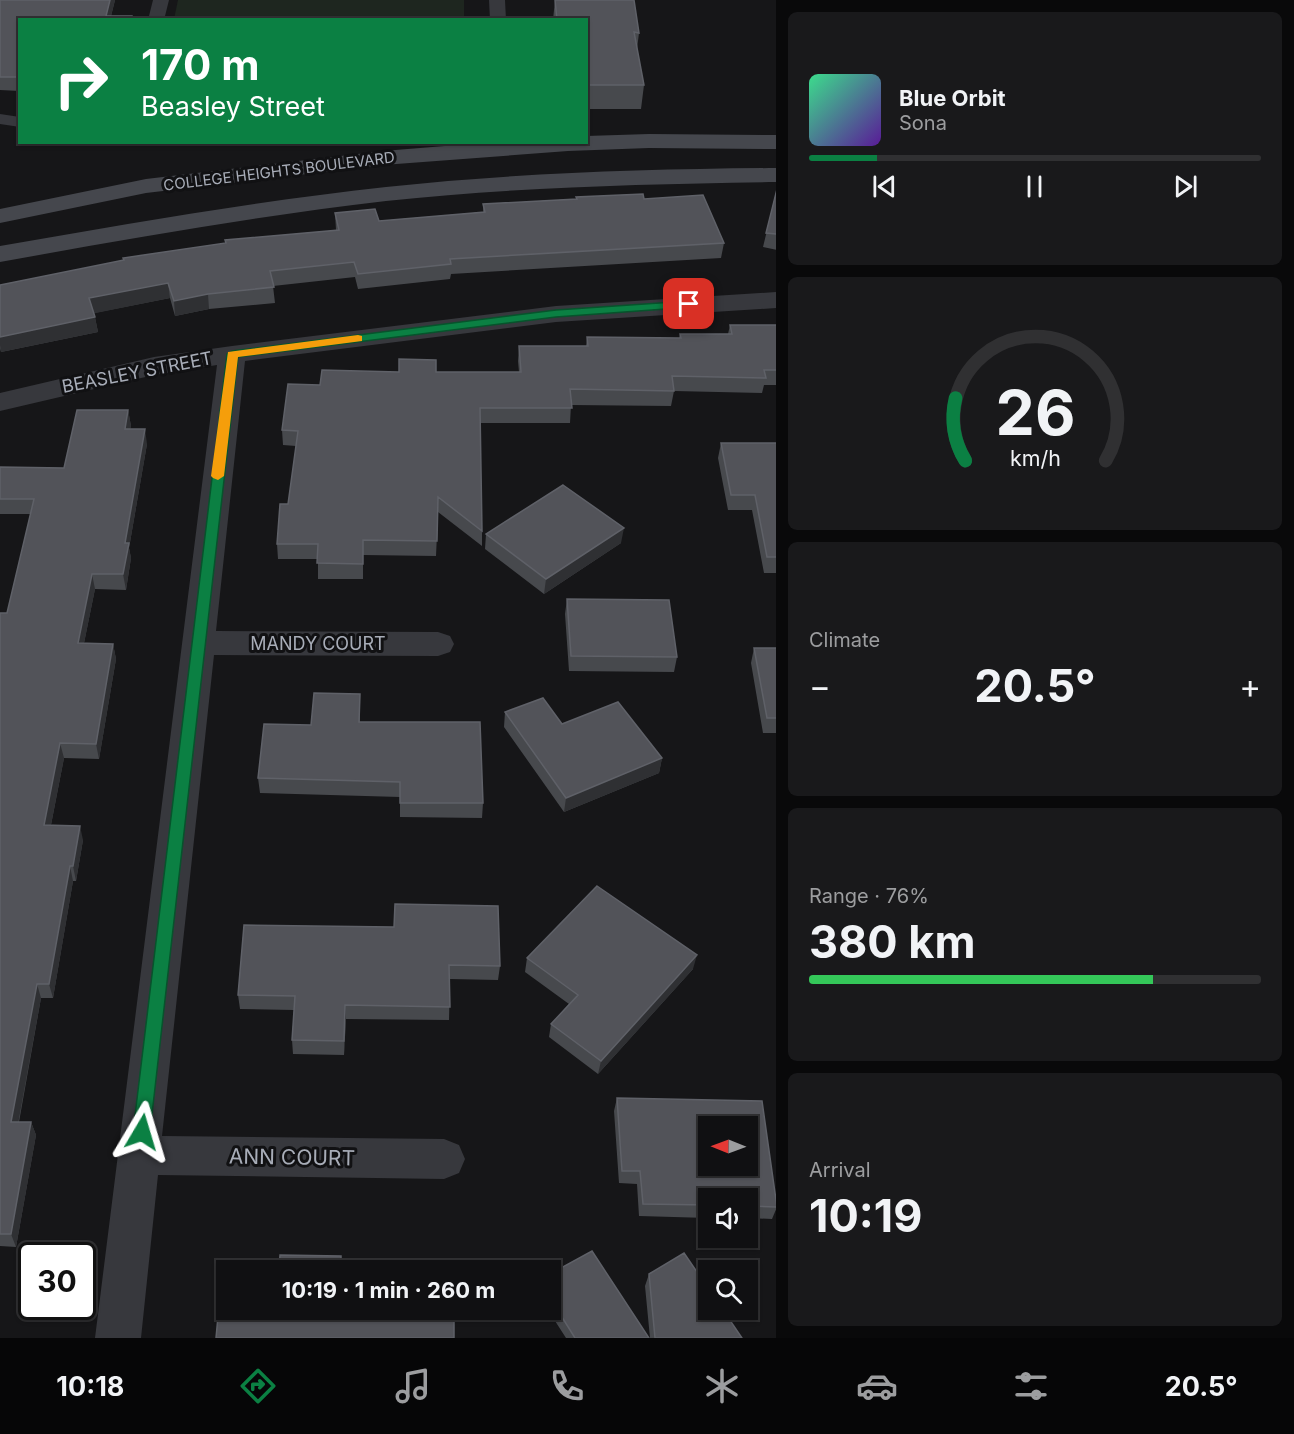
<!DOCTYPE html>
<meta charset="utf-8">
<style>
body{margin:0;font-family:Inter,sans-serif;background:#19191b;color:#f1f3f6;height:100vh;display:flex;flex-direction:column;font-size:22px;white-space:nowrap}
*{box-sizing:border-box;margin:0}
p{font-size:20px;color:#9c9d9f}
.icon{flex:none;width:33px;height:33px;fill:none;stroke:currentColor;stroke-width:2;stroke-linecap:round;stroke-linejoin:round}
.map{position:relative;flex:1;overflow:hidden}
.side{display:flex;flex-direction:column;gap:12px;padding:12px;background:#09090a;width:518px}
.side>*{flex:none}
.top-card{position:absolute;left:18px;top:18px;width:570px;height:126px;border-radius:0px;box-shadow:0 2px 4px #0004,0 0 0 2px #303032;background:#0b8043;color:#fff;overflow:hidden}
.needle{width:39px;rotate:271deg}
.tools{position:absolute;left:698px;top:1116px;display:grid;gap:12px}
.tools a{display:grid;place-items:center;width:60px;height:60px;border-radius:0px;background:#101012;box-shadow:0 2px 4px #0004,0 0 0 2px #303032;font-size:30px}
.speed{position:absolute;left:18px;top:1242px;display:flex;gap:12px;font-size:30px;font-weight:700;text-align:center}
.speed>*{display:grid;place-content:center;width:78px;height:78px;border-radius:50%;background:#101012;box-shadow:0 2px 4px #0004,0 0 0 2px #303032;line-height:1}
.speed .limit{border:3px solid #111;border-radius:9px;background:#fff;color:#111}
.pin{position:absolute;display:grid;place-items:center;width:51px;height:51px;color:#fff;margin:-26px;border-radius:12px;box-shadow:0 3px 9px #0006}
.me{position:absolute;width:66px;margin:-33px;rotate:7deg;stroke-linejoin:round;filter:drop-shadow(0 0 4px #0008)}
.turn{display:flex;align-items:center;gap:21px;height:126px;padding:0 24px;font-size:27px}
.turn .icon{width:78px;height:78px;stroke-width:2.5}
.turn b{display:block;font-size:42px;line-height:51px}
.big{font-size:45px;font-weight:700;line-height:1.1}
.side .widget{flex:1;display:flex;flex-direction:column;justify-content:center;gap:9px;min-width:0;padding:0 21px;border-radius:9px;background:#19191b}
.side .dial{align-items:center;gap:0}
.dial svg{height:156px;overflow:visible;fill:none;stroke:#303032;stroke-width:7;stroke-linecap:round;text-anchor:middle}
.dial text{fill:#f1f3f6;stroke:none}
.song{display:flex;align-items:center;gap:18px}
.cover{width:72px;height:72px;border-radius:9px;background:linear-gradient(135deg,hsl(150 70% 55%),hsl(270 70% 35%))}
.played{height:6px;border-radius:3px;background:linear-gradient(90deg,#0b8043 15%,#303032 15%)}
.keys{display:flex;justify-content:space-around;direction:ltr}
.heat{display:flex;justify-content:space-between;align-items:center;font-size:33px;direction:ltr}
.charge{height:9px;border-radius:4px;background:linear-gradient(90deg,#34c759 76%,#303032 0)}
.trip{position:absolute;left:216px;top:1260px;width:345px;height:60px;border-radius:0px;background:#101012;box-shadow:0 2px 4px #0004,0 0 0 2px #303032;font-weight:700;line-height:60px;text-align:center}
.tabs{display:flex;height:96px;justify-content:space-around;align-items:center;background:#060607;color:#9c9d9f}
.tabs .icon{width:42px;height:42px}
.tabs .on{color:#0b8043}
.tabs b{font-size:27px;color:#f1f3f6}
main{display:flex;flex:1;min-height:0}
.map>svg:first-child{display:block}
.green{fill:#1e261f}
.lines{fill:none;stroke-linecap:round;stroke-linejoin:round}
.lane{fill:#37383d;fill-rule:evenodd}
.street{fill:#37383d;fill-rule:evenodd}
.secondary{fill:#45474d;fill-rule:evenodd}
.wall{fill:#47494d}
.shaded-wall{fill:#2f3033}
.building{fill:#525359;stroke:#5f6168;stroke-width:1.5;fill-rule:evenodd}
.route{fill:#0b8043;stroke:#07532c;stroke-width:1.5}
.slow{fill:#f59e0b}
.labels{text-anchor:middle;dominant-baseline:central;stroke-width:6;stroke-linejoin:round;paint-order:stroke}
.far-street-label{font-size:15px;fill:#a8adb8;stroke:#111113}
.street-label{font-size:18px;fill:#a8adb8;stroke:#111113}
.near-street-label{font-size:21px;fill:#a8adb8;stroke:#111113}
</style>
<main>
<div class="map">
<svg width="777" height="1338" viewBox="0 0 777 1338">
<rect width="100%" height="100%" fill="#161618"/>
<!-- green -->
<path class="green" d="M 178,0 L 464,0 L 464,19 L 174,19 Z"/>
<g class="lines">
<!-- lane -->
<path class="lane" d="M 153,0 L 169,0 L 164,20 L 148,20 Z
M 489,0 L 505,0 L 506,20 L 490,20 Z
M 0,114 L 20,117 L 20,127 L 0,124 Z"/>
<!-- street -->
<path class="street" d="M 777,292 L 777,308 L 556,322 L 245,361 L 216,631 L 438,632 L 450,636 L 454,644 L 450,652 L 438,656 L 214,655 L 162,1136 L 444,1139 L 459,1145 L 465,1159 L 459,1173 L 444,1179 L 158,1175 L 141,1338 L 95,1338 L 217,365 L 154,375 L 0,411 L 0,393 L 154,357 L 232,346 L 556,306 Z"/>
<!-- secondary -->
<path class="secondary" d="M 649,134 L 777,135 L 777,149 L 649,148 L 568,151 L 383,165 L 146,193 L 0,223 L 0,209 L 146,179 L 383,151 L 494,142 L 586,142 L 586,136 Z
M 777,168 L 777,182 C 646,184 516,187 386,201 C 257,216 128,239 0,262 L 0,246 C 128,224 257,201 386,187 C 516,173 646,169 777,168 Z"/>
</g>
<!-- wall -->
<path class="wall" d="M 0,0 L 115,0 L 111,16 L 132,16 L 133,20 L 20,20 L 20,91 L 0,90 Z
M 555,0 L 639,33 L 637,49 L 644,85 L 641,109 L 586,109 L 586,20 L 553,20 Z
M 777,189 L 777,250 L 763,247 Z
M 576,197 L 644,199 L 724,243 L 721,258 L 451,274 L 450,279 L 358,289 L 355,277 L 273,286 L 275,303 L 209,309 L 175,316 L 170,298 L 94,313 L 98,332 L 1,352 L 0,348 L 0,285 L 336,230 L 335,213 L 379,221 L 483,212 L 483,204 L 576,199 Z
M 730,325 L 777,325 L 777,385 L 764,385 L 762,393 L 674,391 L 671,406 L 571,405 L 570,423 L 480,423 L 482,531 L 482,546 L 438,512 L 436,556 L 363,555 L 363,579 L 318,579 L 318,559 L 278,559 L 277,544 L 288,504 L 296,446 L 283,445 L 282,430 L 320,385 L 399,372 L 519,372 L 518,361 L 519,346 L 586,346 L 587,337 L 679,338 L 680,334 L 728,334 Z
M 128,410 L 131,426 L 130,429 L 147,444 L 129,548 L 131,558 L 126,590 L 95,589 L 84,643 L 113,644 L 116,659 L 99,759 L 64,758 L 51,825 L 83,840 L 76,881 L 73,881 L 53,998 L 41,998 L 19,1122 L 31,1122 L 36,1135 L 16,1247 L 0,1246 L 0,613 L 7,613 L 31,514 L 0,514 L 0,467 L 64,468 Z
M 721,443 L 777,443 L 777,573 L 764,573 L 752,510 L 728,510 L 718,458 Z
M 486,534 L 621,543 L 544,594 L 485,549 Z
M 567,599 L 677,657 L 674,672 L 569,671 L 565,614 Z
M 754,648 L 777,648 L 777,733 L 763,733 L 751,663 Z
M 360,694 L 360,722 L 483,803 L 482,818 L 400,817 L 400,797 L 260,793 L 258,778 L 311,725 Z
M 505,712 L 562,724 L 662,758 L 659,773 L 564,812 L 504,727 Z
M 244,925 L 500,966 L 498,980 L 450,979 L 449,1020 L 346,1019 L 344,1055 L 293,1054 L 292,1040 L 294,1010 L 240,1009 L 238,995 Z
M 527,958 L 693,969 L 598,1074 L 549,1037 L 551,1024 L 569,1004 L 525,972 Z
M 617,1098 L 777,1204 L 777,1207 L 772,1219 L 747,1218 L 747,1198 L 708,1198 L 708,1218 L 639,1216 L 637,1184 L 619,1183 L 614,1111 Z
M 550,1274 L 649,1338 L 566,1338 L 548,1310 L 550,1310 Z
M 649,1274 L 742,1338 L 650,1338 L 645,1286 Z"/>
<!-- shaded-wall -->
<path class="shaded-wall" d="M 110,0 L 115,0 L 110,20 L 106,16 Z
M 168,283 L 170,298 L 91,314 L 89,298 Z
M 208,294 L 209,309 L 175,316 L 174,301 Z
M 95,317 L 98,332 L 1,352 L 0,345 L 0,337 Z
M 128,410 L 131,426 L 127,444 L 125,429 Z
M 145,429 L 147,444 L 129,548 L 131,558 L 126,590 L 123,574 L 125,543 Z
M 624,528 L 621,543 L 544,594 L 546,579 Z
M 92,574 L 95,589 L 81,658 L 78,643 Z
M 113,644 L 116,659 L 99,759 L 96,744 Z
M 60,743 L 64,758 L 48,840 L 44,825 Z
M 662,758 L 659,773 L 564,812 L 566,798 Z
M 80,826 L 83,840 L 76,881 L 73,866 Z
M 70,866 L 73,881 L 53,998 L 49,984 Z
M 697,955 L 693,969 L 598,1074 L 601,1061 Z
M 37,984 L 41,998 L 16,1135 L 11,1122 Z
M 345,1005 L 346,1019 L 344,1055 L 344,1041 Z
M 31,1122 L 36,1135 L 16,1247 L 11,1234 Z"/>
<!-- building -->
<path class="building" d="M 0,0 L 110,0 L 106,16 L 132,16 L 132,20 L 20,20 L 20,77 L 0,77 Z
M 555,0 L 634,0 L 639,33 L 634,32 L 644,85 L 586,85 L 586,20 L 557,20 Z
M 777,189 L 777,234 L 766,233 Z
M 643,194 L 644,199 L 703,195 L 724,243 L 450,259 L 451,264 L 358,274 L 354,262 L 270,271 L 274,287 L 208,294 L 174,301 L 168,283 L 89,298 L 95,317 L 0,337 L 0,285 L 124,260 L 123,258 L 226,243 L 225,240 L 339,230 L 335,213 L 375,209 L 379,221 L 485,212 L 483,204 L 577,199 L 576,197 Z
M 730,325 L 777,325 L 777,370 L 764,370 L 766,378 L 672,376 L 674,391 L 570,389 L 572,408 L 480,408 L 482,531 L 438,497 L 437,541 L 363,540 L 363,564 L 317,563 L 318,544 L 277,544 L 280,504 L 288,504 L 298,431 L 282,430 L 288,384 L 320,385 L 322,370 L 399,372 L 399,359 L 436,360 L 436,372 L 521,372 L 519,346 L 588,346 L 587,337 L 681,338 L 680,334 L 732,334 Z
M 77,410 L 128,410 L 125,429 L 145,429 L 125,543 L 129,543 L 123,574 L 92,574 L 78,643 L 113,644 L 96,744 L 60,743 L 44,825 L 80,826 L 73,866 L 70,866 L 49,984 L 37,984 L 11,1122 L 31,1122 L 11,1234 L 0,1234 L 0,613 L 7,613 L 34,499 L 0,499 L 0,467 L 64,468 Z
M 721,443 L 777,443 L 777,557 L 767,557 L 755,495 L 731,495 Z
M 563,485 L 624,528 L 546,579 L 486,534 Z
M 567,599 L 669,600 L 677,657 L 571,656 Z
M 754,648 L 777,648 L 777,718 L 767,718 Z
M 314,693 L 360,694 L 359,722 L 480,722 L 483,803 L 400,803 L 400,782 L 258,778 L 264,724 L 311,725 Z
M 543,698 L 562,724 L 618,702 L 662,758 L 566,798 L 505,712 Z
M 597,886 L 697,955 L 601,1061 L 551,1024 L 578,995 L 527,958 Z
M 395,904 L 498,906 L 500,966 L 449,965 L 450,1007 L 345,1005 L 344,1041 L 292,1040 L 295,996 L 238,995 L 244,925 L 394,927 Z
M 617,1098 L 762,1101 L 777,1207 L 747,1206 L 747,1198 L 708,1198 L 708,1205 L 643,1204 L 640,1171 L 622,1171 ZM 708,1126 L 747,1126 L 747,1166 L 708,1166 Z
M 592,1251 L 649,1338 L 575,1338 L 550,1298 L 550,1274 Z
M 684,1253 L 708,1288 L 708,1310 L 723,1310 L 742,1338 L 655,1338 L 649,1274 Z
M 280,1255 L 341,1256 L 341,1270 L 279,1270 Z
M 220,1295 L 226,1295 L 226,1310 L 454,1310 L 454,1338 L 216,1338 Z"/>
<!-- route -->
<path class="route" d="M 689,301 L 695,304 L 693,307 L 556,317 L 238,357 L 150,1132 L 148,1138 L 142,1140 L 136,1138 L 133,1132 L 227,354 L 232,351 L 556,310 Z"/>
<!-- slow -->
<path class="slow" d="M 358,335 L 362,336 L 362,341 L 238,357 L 224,476 L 218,480 L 213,478 L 211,476 L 228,352 Z"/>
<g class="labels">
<!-- far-street labels -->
<g class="far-street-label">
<text transform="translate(279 171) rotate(-7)">COLLEGE HEIGHTS BOULEVARD</text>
</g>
<!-- street labels -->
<g class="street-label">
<text transform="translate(137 372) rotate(-11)">BEASLEY STREET</text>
<text x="318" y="643">MANDY COURT</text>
</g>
<!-- near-street labels -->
<g class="near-street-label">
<text transform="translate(292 1157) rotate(1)">ANN COURT</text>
</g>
</g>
</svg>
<div class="tools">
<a><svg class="needle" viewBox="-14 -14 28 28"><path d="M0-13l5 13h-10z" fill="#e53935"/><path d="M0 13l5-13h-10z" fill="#9c9d9f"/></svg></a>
<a><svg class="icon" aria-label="sound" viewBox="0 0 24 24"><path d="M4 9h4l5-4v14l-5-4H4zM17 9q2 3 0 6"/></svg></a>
<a><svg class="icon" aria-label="search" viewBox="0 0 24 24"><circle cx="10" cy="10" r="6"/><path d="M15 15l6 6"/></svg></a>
</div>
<div class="speed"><div class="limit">30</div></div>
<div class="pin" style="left:689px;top:304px;background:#d93025"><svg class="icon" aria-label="arrive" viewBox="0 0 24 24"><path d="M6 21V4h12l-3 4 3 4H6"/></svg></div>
<svg class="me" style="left:142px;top:1132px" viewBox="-20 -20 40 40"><path d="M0-17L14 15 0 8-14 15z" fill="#0b8043" stroke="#fff" stroke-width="4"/></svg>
<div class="trip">10:19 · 1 min · 260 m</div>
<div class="top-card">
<div class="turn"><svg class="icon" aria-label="right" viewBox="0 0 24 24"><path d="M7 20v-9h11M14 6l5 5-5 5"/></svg><div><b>170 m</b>Beasley Street</div></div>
</div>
</div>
<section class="side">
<div class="widget">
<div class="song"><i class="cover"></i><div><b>Blue Orbit</b><p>Sona</p></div></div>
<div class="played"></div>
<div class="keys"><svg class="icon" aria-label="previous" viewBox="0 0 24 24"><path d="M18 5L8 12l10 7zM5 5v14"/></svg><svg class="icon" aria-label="pause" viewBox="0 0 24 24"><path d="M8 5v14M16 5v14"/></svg><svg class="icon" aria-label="next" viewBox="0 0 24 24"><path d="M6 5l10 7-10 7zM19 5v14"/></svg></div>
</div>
<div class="widget dial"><svg viewBox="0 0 100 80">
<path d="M14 69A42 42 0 1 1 86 69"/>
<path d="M14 69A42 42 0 0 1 9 37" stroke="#0b8043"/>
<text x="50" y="56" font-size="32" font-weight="700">26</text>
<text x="50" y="72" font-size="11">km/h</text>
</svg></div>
<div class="widget"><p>Climate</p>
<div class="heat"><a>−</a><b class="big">20.5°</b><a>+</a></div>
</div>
<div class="widget"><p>Range · 76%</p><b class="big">380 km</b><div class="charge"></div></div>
<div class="widget"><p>Arrival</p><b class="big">10:19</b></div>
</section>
</main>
<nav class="tabs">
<b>10:18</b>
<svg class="icon on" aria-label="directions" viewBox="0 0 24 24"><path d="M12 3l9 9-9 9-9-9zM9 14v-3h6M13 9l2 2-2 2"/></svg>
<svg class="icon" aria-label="music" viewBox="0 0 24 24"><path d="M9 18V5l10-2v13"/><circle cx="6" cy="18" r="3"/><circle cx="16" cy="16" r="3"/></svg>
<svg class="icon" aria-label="phone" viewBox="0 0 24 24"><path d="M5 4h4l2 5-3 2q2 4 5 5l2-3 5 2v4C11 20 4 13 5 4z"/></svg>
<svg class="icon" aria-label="climate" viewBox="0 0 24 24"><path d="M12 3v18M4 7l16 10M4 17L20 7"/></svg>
<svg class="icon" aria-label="car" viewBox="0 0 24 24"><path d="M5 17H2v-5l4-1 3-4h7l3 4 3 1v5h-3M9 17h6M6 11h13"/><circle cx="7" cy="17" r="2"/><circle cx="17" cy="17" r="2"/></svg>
<svg class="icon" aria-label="filters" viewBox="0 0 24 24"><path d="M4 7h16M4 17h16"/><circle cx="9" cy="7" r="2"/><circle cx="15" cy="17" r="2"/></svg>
<b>20.5°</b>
</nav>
